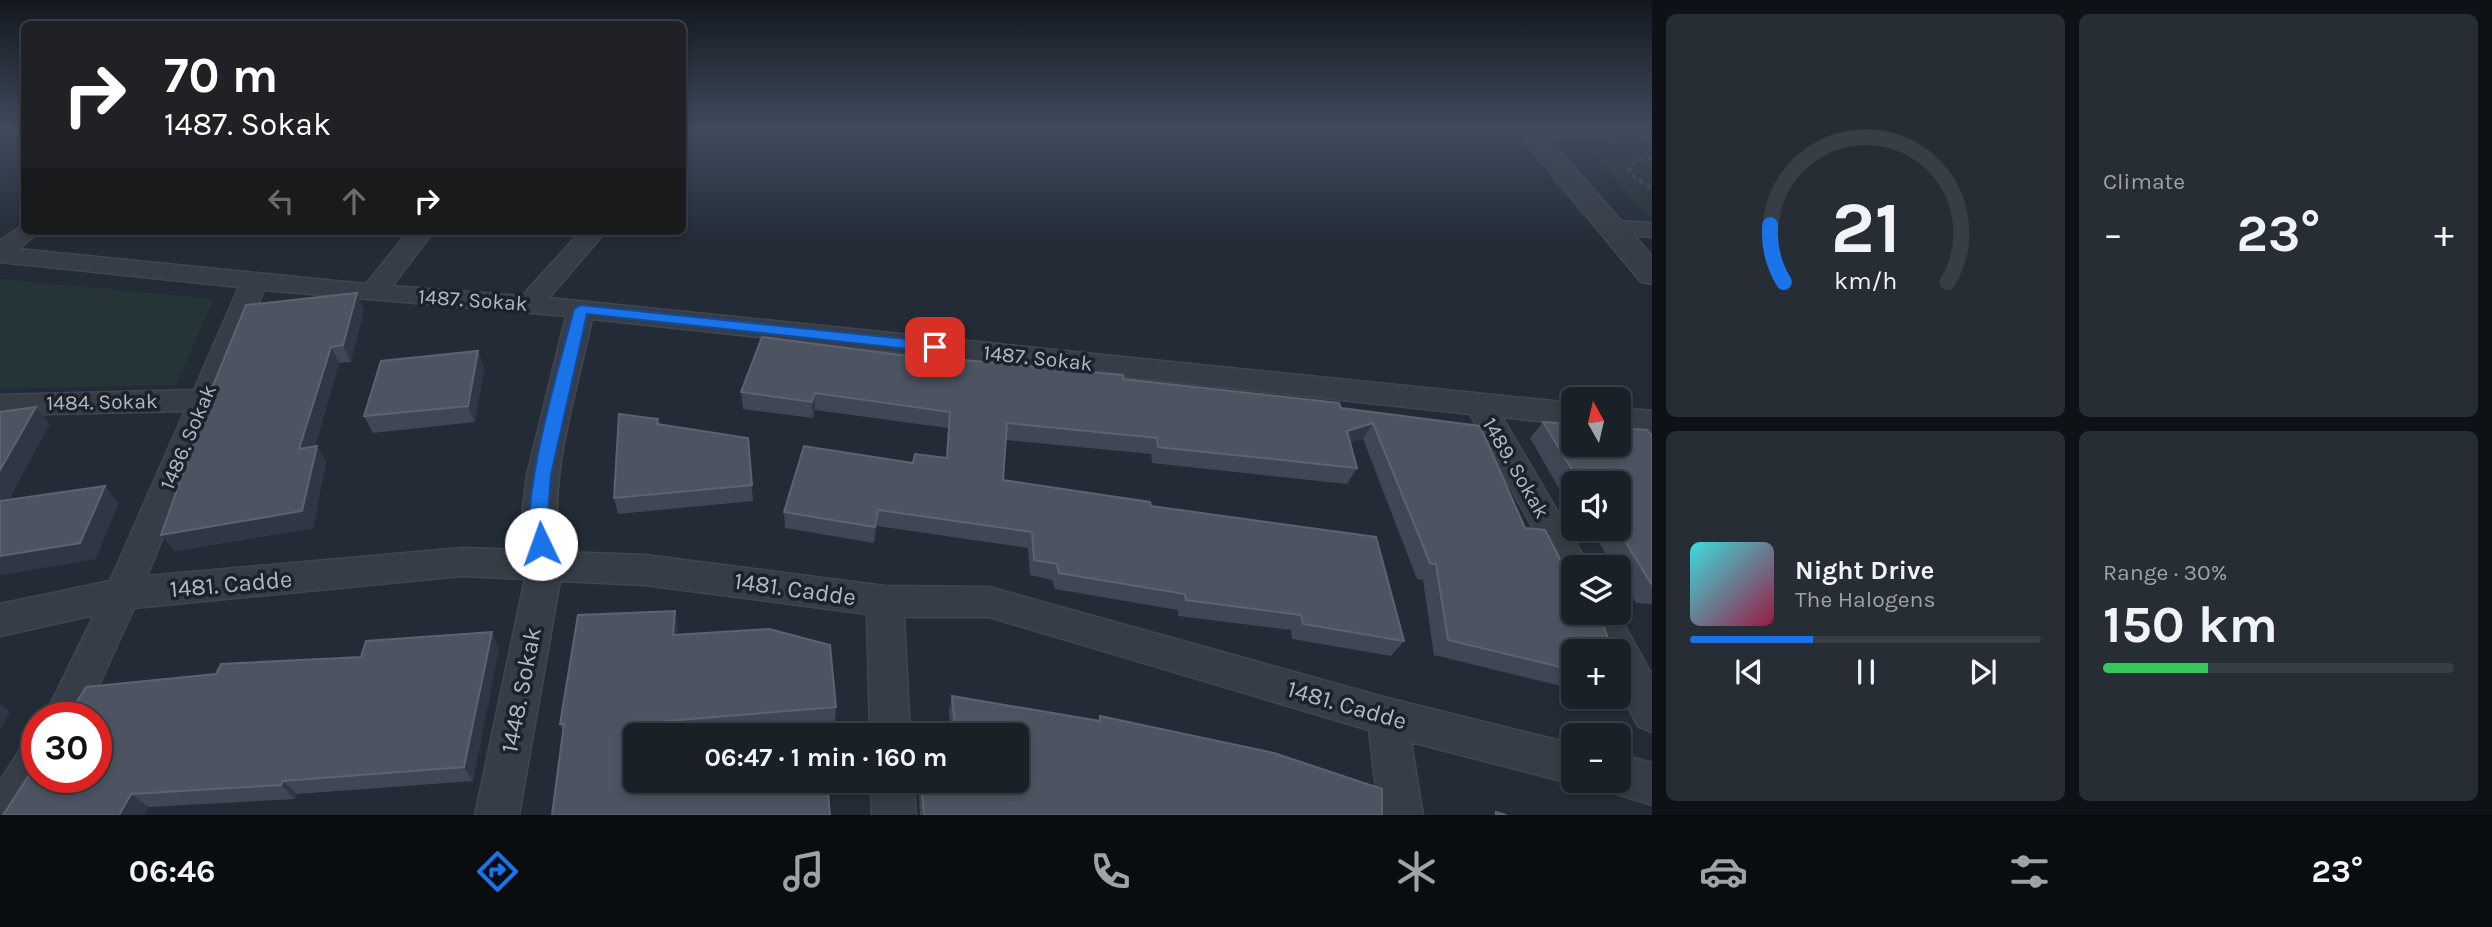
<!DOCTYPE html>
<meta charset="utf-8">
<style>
body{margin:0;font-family:Karla,sans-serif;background:#272d34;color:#f1f3f6;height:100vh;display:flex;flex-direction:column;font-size:26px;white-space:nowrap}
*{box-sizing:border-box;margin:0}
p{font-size:23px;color:#9fa3a8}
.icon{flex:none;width:38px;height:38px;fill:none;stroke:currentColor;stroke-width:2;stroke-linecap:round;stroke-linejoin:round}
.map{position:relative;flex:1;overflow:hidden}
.side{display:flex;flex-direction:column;gap:14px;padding:14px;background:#0e1216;width:840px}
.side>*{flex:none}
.guide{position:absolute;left:21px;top:21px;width:665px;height:214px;border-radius:10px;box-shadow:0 4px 10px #0003,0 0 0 2px #383e45;background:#202124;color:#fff;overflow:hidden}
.needle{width:46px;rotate:352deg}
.buttons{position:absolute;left:1561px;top:387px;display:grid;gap:14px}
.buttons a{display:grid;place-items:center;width:70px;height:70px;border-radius:10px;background:#1a2028;box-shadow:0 4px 10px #0003,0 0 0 2px #383e45;font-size:35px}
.speed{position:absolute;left:21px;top:702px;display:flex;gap:14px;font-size:35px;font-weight:700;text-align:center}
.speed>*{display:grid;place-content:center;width:91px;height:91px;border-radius:50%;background:#1a2028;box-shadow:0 4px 10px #0003,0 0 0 2px #383e45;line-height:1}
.speed .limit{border:10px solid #d22;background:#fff;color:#111}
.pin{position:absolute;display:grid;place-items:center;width:60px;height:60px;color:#fff;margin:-30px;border-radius:14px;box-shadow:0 4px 10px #0006}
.me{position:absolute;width:77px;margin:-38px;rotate:357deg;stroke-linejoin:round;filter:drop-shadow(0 0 5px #0008)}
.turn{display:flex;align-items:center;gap:24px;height:147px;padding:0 28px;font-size:32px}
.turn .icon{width:91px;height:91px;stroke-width:2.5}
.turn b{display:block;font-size:49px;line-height:60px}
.lanes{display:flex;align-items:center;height:66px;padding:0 28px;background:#0003;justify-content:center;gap:35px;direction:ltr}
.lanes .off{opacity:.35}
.big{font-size:52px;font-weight:700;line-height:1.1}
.side .tile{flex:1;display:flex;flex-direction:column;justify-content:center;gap:10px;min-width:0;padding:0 24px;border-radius:10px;background:#272d34}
.side .dial{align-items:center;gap:0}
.dial svg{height:182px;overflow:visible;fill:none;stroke:#383e45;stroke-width:7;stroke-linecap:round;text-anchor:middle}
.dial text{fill:#f1f3f6;stroke:none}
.song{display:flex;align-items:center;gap:21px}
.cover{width:84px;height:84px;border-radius:10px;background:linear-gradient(135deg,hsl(180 70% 55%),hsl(340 70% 35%))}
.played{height:7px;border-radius:4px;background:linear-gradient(90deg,#1a73e8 35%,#383e45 35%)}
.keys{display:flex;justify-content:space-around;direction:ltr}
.heat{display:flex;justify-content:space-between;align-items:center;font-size:38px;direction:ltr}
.charge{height:10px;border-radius:5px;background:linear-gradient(90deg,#34c759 30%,#383e45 0)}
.side .tiles{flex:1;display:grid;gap:14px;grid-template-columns:repeat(2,1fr)}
.trip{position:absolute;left:623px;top:723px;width:406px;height:70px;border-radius:10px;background:#1a2028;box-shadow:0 4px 10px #0003,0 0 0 2px #383e45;font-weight:700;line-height:70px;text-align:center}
.tab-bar{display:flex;height:112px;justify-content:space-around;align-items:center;background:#0a0d10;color:#9fa3a8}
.tab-bar .icon{width:49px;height:49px}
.tab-bar .active{color:#1a73e8}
.tab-bar b{font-size:32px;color:#f1f3f6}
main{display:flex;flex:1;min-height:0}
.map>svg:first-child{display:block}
.green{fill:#253437}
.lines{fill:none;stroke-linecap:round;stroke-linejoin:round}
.minor-casing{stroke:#404650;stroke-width:3}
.tertiary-casing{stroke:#404650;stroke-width:3}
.path{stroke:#3e4d4f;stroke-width:3.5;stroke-dasharray:4.5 4.5;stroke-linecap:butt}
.minor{fill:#373d46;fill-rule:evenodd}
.tertiary{fill:#373d46;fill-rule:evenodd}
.wall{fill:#3f4754}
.shaded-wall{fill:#2e3743}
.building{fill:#4b5460;stroke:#5b6370;stroke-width:2}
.route{fill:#1a73e8;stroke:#114b97;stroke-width:2}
.labels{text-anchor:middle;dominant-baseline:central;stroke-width:7;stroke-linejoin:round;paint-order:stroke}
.street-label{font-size:21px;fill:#b1b8c3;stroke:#1c222b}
.near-street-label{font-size:24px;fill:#b1b8c3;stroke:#1c222b}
</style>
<main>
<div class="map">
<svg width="1652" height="815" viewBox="0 0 1652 815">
<rect width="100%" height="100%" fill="#232b36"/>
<!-- green -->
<path class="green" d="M 1578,137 L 1652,140 L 1652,221 Z
M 0,279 L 214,299 L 176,385 L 0,389 Z"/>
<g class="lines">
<!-- minor casing -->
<g class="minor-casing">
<path id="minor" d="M 1518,130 L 1652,130 L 1652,140 L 1528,136 L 1521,134 Z
M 1613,221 L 1652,223 L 1652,237 L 1605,233 L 1601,228 L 1605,223 Z
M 24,225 L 24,231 L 40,231 L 18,249 L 366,284 L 409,231 L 434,231 L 392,286 L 522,296 L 581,231 L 606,231 L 549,298 L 1573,403 L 1573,425 L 1502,417 L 1590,567 L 1573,567 L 1573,584 L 1561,579 L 1470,414 L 592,319 C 577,390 547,480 560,552 L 645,555 L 885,586 L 989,587 L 1387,698 L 1573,744 L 1573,780 L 1582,780 L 1573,784 L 1411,742 L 1423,815 L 1379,815 L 1369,730 L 989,617 L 904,617 L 910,735 L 870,735 L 867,614 L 645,585 L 560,581 L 519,815 L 475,815 L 525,579 L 462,576 L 134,608 L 84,718 L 44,718 L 94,615 L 0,636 L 0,604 L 110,581 L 185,411 L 0,415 L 0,395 L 194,390 L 239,287 L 0,262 L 0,240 ZM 264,290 L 566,316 L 527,475 L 521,523 L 525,550 L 462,548 L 147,576 Z
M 1619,408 L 1652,411 L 1652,433 L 1619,430 Z
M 1580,612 L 1617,612 L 1652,675 L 1652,732 L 1638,726 L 1619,689 L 1619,651 L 1599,651 Z
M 37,741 L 37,777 L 51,777 L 27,815 L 0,815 L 0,781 L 22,747 Z
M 1619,754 L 1652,763 L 1652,805 L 1604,790 L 1600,780 L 1619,780 Z
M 871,780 L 913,780 L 916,815 L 872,815 Z"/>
</g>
<!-- tertiary casing -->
<g class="tertiary-casing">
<path id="tertiary" d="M 1515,130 L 1541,130 L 1652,256 L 1652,284 L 1641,282 Z"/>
</g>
<!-- path -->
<path class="path" d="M 1652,159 L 1638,159 L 1628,167 L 1632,175 L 1652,189"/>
<!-- minor -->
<use href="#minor" class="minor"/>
<!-- tertiary -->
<use href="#tertiary" class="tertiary"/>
</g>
<!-- wall -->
<path class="wall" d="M 364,309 L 351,362 L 339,363 L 315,446 L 317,446 L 326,462 L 313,528 L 174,551 L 196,435 L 194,432 Z
M 478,351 L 484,368 L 475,422 L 373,433 L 364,416 Z
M 953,362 L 1123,379 L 1341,408 L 1480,426 L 1573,651 L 1573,689 L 1434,655 L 1423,580 L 1417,579 L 1363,439 L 1350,443 L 1357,468 L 1347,484 L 1152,463 L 1151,454 L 1006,440 L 1003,480 L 1151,506 L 1404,641 L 1391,656 L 1292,639 L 1291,630 L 1178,616 L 1178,610 L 1055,589 L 1052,580 L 1030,575 L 1028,548 L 877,526 L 874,543 L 785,528 L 784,512 L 913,463 L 946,458 L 948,428 L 815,410 L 813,418 L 743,409 L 741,392 Z
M 658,419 L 659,424 L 748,438 L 753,501 L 618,514 L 614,498 Z
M 1543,422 L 1652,436 L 1652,604 L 1636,603 L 1619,575 L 1619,567 L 1614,567 L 1590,528 L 1619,528 L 1619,483 L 1573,483 L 1573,500 L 1572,498 L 1564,497 L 1530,438 Z
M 678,627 L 677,634 L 836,707 L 835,722 L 679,735 L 635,735 L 552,815 L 563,731 L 560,724 Z
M 499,648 L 473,781 L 297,794 L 295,799 L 3,815 L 216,674 L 361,657 Z
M 952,696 L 1098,721 L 1100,716 L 1382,815 L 920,815 L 918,780 L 1017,780 L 1017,735 L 951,735 L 949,711 Z"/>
<!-- shaded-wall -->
<path class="shaded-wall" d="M 357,293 L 364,309 L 351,362 L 343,345 Z
M 331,347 L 339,363 L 309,465 L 299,449 Z
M 478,351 L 484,368 L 475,422 L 468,406 Z
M 815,393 L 815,410 L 813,418 L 812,402 Z
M 36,407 L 50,424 L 0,516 L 0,470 Z
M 1373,423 L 1363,439 L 1337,447 L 1347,431 Z
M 317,446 L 326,462 L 313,528 L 174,551 L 161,535 Z
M 105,486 L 119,503 L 96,559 L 0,575 L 0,556 Z
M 878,510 L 877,526 L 874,543 L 875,527 Z
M 675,611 L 678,627 L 676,650 L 673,635 Z
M 492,632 L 499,648 L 473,781 L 464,767 Z
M 0,704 L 10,712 L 0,730 Z
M 666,721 L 670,735 L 665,735 Z
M 283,781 L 297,794 L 295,799 L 281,785 Z
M 131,794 L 149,807 L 144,815 L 119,815 Z"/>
<!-- building -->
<path class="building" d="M 357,293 L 343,345 L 331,347 L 299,449 L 317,446 L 302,511 L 161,535 L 198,431 L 194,432 L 246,305 Z
M 762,337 L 954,362 L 954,359 L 1123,375 L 1123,379 L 1339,403 L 1341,408 L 1480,426 L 1525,528 L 1545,530 L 1573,584 L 1573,612 L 1599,612 L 1612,651 L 1573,651 L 1573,670 L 1448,640 L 1436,564 L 1430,563 L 1373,423 L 1347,431 L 1357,468 L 1158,447 L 1157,438 L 1007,423 L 1003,480 L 1150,502 L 1151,506 L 1376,537 L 1404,641 L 1303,624 L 1301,615 L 1186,600 L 1185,594 L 1059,573 L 1057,564 L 1034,560 L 1032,532 L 878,510 L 875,527 L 784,512 L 804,446 L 913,463 L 915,454 L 947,458 L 950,412 L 815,393 L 812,402 L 741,392 Z
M 478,351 L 468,406 L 364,416 L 381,361 Z
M 36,407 L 0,470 L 0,412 Z
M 619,414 L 658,419 L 657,424 L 748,438 L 752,485 L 614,498 Z
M 1543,422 L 1573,424 L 1573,444 L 1619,444 L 1619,428 L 1647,430 L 1652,436 L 1652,585 L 1617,528 L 1619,528 L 1619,483 L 1588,483 L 1587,482 L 1579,481 Z
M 105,486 L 80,543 L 0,556 L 0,501 Z
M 675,611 L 673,635 L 769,629 L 830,645 L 836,707 L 666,721 L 665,735 L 635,735 L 635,780 L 827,780 L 830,815 L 552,815 L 564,724 L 560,724 L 578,615 Z
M 492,632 L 464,767 L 283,781 L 281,785 L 131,794 L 119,815 L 3,815 L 37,763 L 37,777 L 96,777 L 96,718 L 67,718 L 86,687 L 216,674 L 221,664 L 361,657 L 366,641 Z
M 952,696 L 1100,721 L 1100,716 L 1274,753 L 1382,789 L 1382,815 L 924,815 L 921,780 L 1017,780 L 1017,735 L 956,735 Z
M 1496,812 L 1506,815 L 1496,815 Z"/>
<!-- sky -->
<linearGradient id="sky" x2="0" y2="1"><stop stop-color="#13181e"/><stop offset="0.53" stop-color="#3f4a5d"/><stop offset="1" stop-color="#3f4a5d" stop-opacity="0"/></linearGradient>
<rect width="1652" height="244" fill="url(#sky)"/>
<!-- route -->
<path class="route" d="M 581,305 L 935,342 L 942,347 L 935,352 L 587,314 L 551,475 L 547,523 L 550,544 L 547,549 L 541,552 L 534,549 C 515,511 562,356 574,309 Z"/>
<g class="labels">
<!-- street labels -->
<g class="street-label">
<text transform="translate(473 300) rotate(4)">1487. Sokak</text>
<text transform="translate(1038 358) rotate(6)">1487. Sokak</text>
<text transform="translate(102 402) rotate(-1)">1484. Sokak</text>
<text transform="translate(188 437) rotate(-67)">1486. Sokak</text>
<text transform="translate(1516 468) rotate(60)">1489. Sokak</text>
</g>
<!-- near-street labels -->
<g class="near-street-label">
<text transform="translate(231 584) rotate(-5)">1481. Cadde</text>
<text transform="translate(795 589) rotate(8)">1481. Cadde</text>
<text transform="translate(521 690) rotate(-79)">1448. Sokak</text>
<text transform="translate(1347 705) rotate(16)">1481. Cadde</text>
</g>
</g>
</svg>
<div class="buttons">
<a><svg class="needle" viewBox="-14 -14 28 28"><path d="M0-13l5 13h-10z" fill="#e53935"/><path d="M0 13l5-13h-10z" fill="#9fa3a8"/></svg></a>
<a><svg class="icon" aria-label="sound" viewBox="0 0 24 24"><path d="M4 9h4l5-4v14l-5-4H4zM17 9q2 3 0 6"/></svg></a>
<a><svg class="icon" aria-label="layers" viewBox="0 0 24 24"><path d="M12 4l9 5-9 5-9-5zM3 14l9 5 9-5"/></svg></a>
<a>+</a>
<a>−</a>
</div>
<div class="speed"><div class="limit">30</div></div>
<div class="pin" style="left:935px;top:347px;background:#d93025"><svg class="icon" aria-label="arrive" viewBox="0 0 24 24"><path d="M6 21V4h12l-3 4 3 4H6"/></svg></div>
<svg class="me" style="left:541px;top:544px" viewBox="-20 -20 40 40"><circle r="19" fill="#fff"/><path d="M0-13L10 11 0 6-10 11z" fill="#1a73e8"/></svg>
<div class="trip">06:47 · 1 min · 160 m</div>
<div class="guide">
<div class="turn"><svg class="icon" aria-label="right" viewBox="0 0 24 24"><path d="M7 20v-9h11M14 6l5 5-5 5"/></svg><div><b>70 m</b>1487. Sokak</div></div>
<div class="lanes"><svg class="icon off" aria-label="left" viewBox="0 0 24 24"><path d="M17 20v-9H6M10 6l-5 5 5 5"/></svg><svg class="icon off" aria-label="ahead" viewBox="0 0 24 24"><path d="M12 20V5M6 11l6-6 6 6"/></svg><svg class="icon" aria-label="right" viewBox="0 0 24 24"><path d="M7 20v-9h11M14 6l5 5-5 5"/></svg></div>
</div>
</div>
<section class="side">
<div class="tiles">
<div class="tile dial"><svg viewBox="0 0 100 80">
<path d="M14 69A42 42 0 1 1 86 69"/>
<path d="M14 69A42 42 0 0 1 8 44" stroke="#1a73e8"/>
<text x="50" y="56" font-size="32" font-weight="700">21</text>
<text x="50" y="72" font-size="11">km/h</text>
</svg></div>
<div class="tile"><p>Climate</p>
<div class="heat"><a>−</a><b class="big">23°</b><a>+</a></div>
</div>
<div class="tile">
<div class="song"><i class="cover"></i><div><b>Night Drive</b><p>The Halogens</p></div></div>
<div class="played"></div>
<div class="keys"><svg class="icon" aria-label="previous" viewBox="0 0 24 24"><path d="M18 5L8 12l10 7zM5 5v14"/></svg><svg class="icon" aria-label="pause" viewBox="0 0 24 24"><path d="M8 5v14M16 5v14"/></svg><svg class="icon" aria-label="next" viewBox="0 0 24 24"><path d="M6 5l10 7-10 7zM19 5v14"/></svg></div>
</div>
<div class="tile"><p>Range · 30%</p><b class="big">150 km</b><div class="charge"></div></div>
</div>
</section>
</main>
<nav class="tab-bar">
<b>06:46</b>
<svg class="icon active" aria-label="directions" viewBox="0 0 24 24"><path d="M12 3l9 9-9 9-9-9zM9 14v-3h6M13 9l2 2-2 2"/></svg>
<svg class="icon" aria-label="music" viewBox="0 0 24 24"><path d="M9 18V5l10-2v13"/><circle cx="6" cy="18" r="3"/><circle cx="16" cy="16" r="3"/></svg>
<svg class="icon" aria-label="phone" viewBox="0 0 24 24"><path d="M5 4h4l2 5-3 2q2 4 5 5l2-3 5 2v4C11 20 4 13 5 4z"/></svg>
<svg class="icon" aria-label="climate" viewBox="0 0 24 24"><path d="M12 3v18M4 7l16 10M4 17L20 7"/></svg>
<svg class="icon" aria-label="car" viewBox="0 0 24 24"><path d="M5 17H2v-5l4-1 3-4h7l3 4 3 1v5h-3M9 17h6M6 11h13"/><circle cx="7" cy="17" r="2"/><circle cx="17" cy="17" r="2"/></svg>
<svg class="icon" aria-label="filters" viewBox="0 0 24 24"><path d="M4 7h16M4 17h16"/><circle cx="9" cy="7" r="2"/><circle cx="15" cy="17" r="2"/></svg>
<b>23°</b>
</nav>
